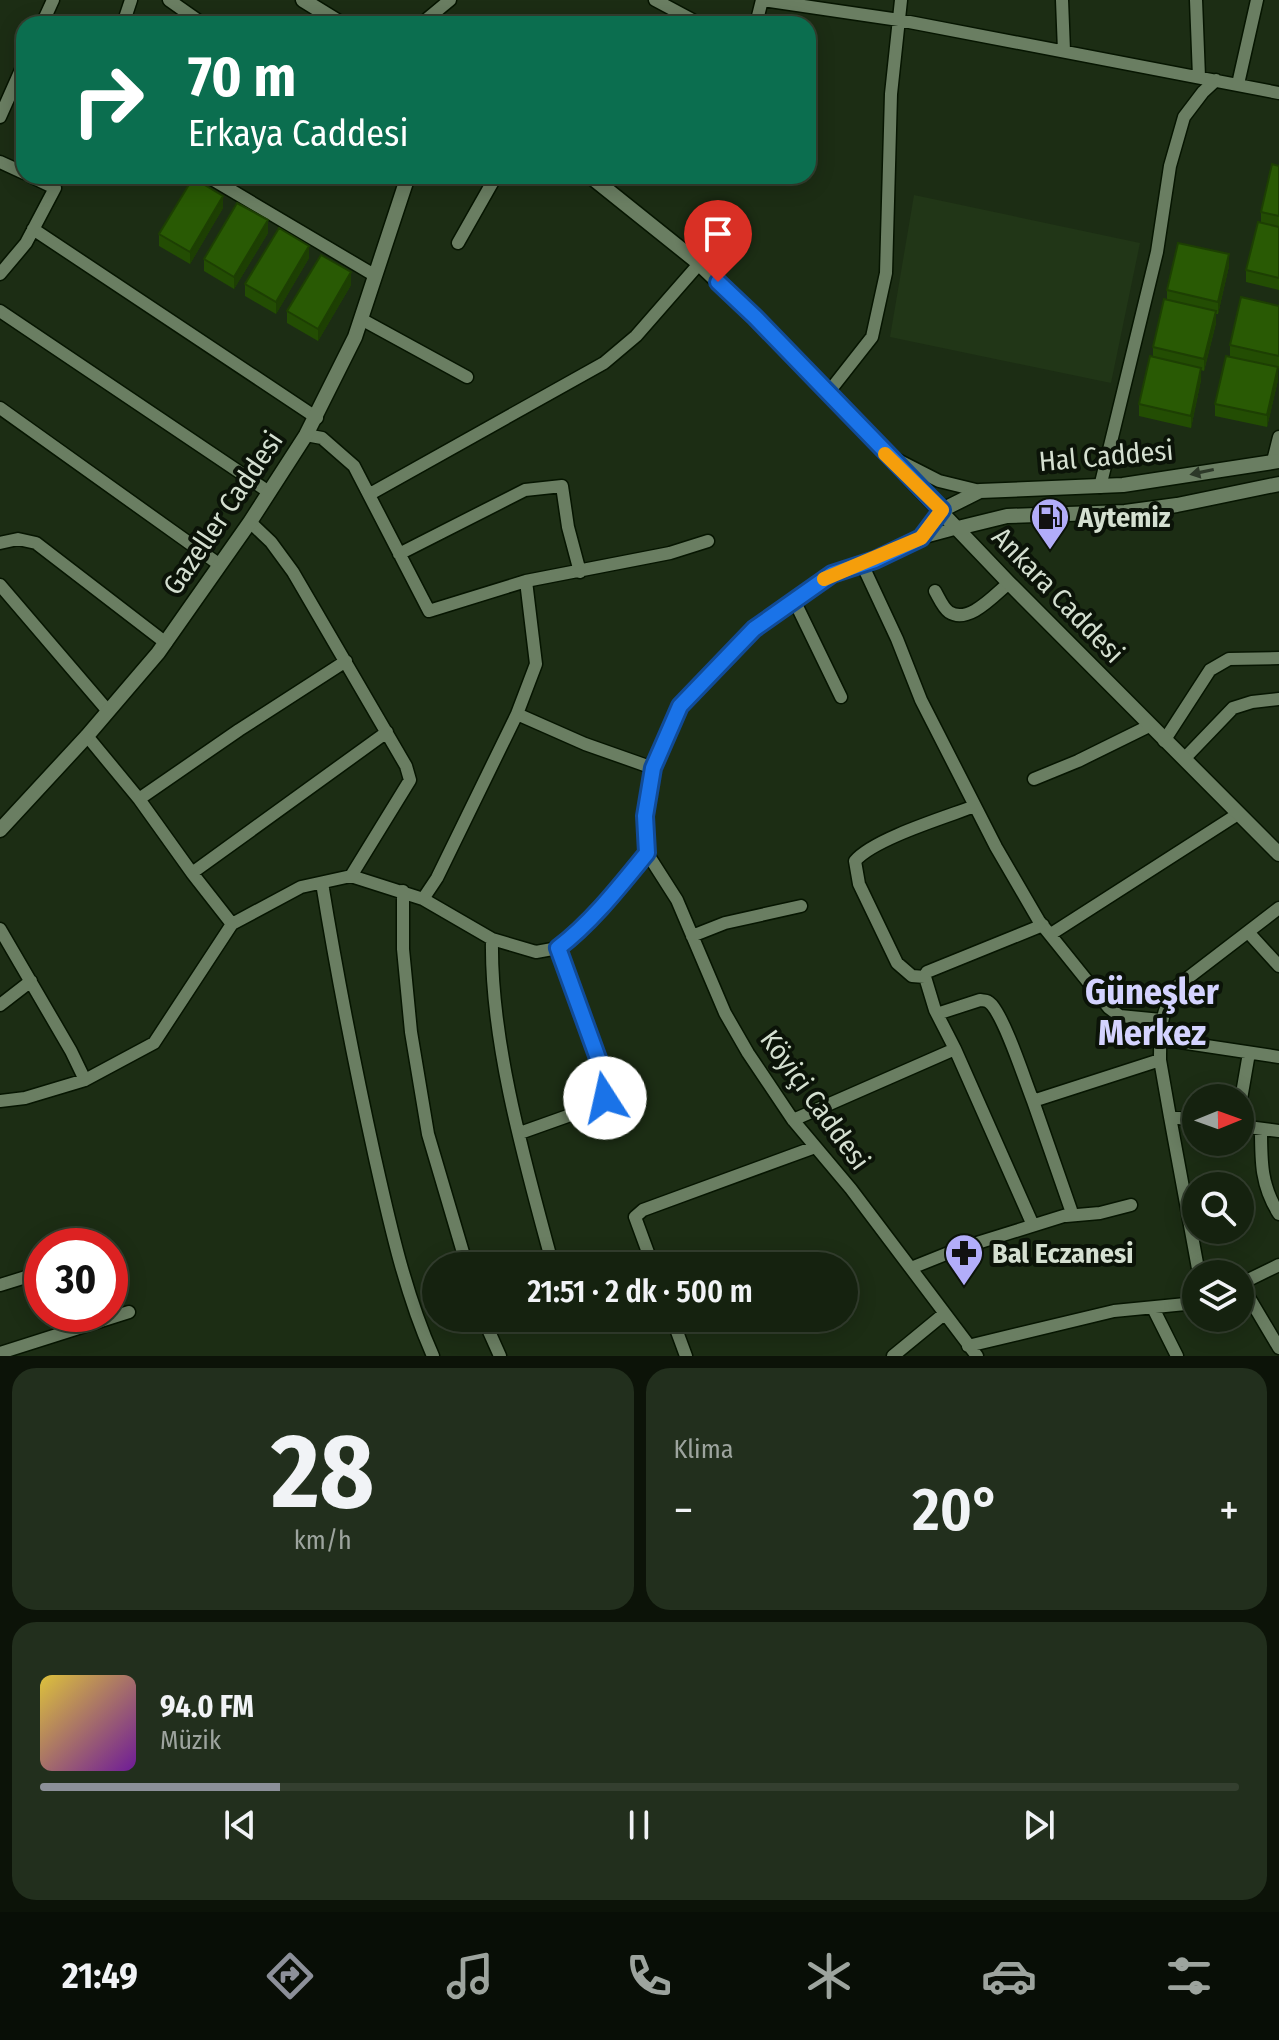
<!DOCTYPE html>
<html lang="tr">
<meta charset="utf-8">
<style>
body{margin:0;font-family:"Fira Sans Condensed",sans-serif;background:#222f1d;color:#f1f3f6;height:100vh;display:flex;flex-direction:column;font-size:30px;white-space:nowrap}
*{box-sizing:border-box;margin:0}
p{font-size:26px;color:#9da49e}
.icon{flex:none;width:44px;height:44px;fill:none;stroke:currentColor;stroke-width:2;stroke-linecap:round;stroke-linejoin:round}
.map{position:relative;height:1356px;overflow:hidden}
.details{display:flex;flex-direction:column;gap:12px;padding:12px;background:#0c1308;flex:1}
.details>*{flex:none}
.guide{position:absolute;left:16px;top:16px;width:800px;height:168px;border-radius:24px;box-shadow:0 4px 20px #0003,0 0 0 2px #343f2f;background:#0b6e4f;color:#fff;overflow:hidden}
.needle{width:52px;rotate:89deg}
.controls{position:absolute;left:1182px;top:1084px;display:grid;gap:16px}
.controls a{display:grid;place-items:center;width:72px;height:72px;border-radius:50%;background:#15220f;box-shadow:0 4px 20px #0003,0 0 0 2px #343f2f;font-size:40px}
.speed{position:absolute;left:24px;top:1228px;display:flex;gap:16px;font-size:40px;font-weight:700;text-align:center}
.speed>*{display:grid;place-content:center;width:104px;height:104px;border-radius:50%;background:#15220f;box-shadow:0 4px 20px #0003,0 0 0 2px #343f2f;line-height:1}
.speed .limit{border:12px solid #d22;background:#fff;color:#111}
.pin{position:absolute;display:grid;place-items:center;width:68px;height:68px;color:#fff;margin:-82px -34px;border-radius:50% 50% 50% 0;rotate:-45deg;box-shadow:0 0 8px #0007}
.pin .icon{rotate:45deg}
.me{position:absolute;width:88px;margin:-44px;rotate:350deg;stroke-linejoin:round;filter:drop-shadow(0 0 6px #0008)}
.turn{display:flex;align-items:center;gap:28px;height:168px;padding:0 40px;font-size:36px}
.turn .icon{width:104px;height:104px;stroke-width:2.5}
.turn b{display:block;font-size:56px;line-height:68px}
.big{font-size:60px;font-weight:600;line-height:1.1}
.details .widget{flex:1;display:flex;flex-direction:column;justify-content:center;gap:12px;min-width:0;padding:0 28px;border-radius:24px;background:#222f1d}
.details .dial{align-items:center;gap:0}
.dial b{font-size:104px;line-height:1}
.song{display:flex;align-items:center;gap:24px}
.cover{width:96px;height:96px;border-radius:12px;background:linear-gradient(135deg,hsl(50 70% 55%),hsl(280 70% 35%))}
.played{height:8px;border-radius:4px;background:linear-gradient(90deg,#8c9099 20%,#343f2f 20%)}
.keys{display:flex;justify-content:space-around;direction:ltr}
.heat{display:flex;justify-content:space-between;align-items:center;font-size:44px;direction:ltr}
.details .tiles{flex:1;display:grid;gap:12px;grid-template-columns:1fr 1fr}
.widget:last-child{grid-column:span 2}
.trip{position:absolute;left:422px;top:1252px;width:436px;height:80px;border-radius:40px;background:#15220f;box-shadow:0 4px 20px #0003,0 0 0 2px #343f2f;font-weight:600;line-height:80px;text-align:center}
.menu{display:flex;height:128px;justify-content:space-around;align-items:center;background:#080e06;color:#9da49e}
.menu .icon{width:56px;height:56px}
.menu .on{color:#8c9099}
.menu b{font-size:36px;color:#f1f3f6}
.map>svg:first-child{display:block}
.built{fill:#213617}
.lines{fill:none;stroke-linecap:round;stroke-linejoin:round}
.minor-casing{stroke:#061501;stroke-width:15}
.tertiary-casing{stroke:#061501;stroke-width:17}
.minor{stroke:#6a7e62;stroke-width:12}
.tertiary{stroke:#6a7e62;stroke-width:14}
.wall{fill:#234d03}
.shaded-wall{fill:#1d3f03}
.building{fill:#295a04;stroke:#1d3f03;stroke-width:2}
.oneway{fill:#2c3828}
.route-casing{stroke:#114b97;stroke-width:20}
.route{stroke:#1a73e8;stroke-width:14}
.slow{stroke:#f59e0b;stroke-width:14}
.labels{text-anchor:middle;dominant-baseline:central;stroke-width:8;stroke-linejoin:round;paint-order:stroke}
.street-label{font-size:28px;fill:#d4dfd0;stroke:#0b1308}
.poi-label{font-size:28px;font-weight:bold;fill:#d4dfd0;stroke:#0b1308;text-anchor:start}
.district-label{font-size:36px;font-weight:bold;fill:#d4d3ff;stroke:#0b1308}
</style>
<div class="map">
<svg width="1279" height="1356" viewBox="0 0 1279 1356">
<rect width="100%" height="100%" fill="#1c2d14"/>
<!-- built -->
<path class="built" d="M 914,195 L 1140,243 L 1111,383 L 890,337 Z"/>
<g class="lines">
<!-- minor casing -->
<g class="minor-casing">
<path id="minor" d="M 169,0 L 203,24
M 655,0 L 700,24
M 763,0 L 899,20 L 1279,93
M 1062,0 L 1064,51
M 1196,0 L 1199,77
M 42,24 L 53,0
M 123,24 L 131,0
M 421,24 L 450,0
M 756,24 L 762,0
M 1238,84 L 1257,0
M 0,117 L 24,63
M 0,162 L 24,173
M 207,176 L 374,275
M 33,229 L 317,418
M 458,243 L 496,176
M 0,274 L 26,243 L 55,188 L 30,176
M 0,311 L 269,492
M 361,319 L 467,377
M 828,393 L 872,337 L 886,273 L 891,94 L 901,0
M 0,408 L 220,565
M 306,435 L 322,438 L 354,466 L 429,611 L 526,581
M 890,456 L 939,481 L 980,491
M 1273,461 L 1279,437
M 1100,487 L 1157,252 L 1170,166 L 1184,117 L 1203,92 L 1216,80
M 370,494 L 604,363 L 636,336 L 699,264
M 250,522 L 271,542 L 293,572 L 406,766 L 410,780 L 351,876
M 921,538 L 942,510
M 0,543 L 18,539 L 36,543 L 166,643
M 399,554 L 525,490 L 562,486 L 568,527 L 580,572
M 862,564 L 897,639 L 921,700 L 996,847 L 1039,921 L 1109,1008 L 1120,1016 L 1161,1020
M 0,585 L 108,711
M 935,591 C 939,598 943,608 949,612 C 969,625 995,594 1009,583
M 794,600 L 841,697
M 517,714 L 536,664 L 526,581 L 670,553 L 708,541
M 87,736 L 139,799 L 192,873
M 1164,741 L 1210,670 L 1229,659 L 1279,658
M 1184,759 L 1233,708 L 1252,702 L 1279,699
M 1034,779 L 1078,761 L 1149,726
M 139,799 L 239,730 L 346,661
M 647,853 L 677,900 L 725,1013 L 748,1053 L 793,1120 L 851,1189 L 977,1356
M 322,883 C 337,975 355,1067 375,1158 C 390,1225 405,1293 433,1356
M 403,891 L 403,949 L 411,1032 L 428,1134 L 467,1266
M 423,899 L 437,878 L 517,714 L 585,744 L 653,768
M 232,924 L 192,873 L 387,732
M 0,929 L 71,1051 L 85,1080
M 1248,932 L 1279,966
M 1051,934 L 1238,814
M 692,936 L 725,923 L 801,906
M 492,939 C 490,1042 526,1166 553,1266
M 925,977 L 912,976 L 897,963 L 859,884 L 855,861 C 873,839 946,817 975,806
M 0,1005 L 31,981
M 937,1014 L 980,1000 C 987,1001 987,1000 992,1005 C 1006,1022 1024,1078 1033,1101
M 1160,1039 L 1279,1057
M 955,1049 L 1032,1223
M 1160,1060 C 1160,1030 1160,1014 1176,987 L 1279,908
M 0,1101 L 25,1098 L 85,1080 L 154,1043 L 232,924 L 301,887 L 351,876 L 423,899 L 492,939 L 536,952 L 558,948 L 571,938 L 612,896 L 647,853 L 645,816 L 653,768 L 680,706 L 754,629 L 832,574 L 875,560 L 921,538 L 958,528
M 1240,1105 L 1249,1053
M 793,1120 L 955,1049 L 935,1010 L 925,977 L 927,972 L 1043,925
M 1196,1120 L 1170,1117 L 1199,1274
M 1240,1126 L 1279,1131
M 1261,1129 C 1261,1162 1261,1186 1279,1214
M 520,1133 L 593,1107 C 602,1102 609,1098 608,1086 L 558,948
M 1066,1216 L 1100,1213 L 1131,1205
M 653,1266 L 635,1217 L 643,1210 L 815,1147
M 911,1268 L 961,1248 L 1070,1214 L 1071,1210 L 1033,1101 L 1160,1060 L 1170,1117
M 1240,1284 L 1279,1265
M 1241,1284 L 1279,1348
M 0,1285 L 42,1272
M 1153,1308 L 1177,1356
M 483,1318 L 500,1356
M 672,1318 L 686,1356
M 968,1346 L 1114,1311 L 1196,1303
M 0,1353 L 129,1312
M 893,1356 L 944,1314"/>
</g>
<!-- tertiary casing -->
<g class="tertiary-casing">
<path id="tertiary" d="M 303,0 L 342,24
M 590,176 L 696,261 L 755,317 L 1009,583 L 1279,854
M 942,510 L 980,491 L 1123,485 L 1279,461
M 958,528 L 1007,516 L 1125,512 L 1177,505 L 1279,484
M 0,830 L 87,736 L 158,653 L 250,522 L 306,435 L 355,337 L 408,176"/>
</g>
<!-- minor -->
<use href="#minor" class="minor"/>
<!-- tertiary -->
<use href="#tertiary" class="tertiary"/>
</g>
<!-- wall -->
<path class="wall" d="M 1279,166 L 1279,290 L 1246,282 L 1246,270 L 1261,223 L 1261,212 Z
M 223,208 L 190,264 L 159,246 L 159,234 Z
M 268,233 L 234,289 L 204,271 L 204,259 Z
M 309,258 L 276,314 L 245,296 L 245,284 Z
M 1229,266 L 1218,314 L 1216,314 L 1216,323 L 1204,371 L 1201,370 L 1201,380 L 1191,428 L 1139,416 L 1139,404 L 1153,357 L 1153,347 L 1167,300 L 1167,290 Z
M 351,285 L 318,341 L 287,323 L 287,311 Z
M 1279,306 L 1279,368 L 1278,368 L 1278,380 L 1267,427 L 1215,416 L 1215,404 L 1230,356 L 1230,345 Z"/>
<!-- shaded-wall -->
<path class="shaded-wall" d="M 223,196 L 223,208 L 190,264 L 190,252 Z
M 268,220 L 268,233 L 234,289 L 234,277 Z
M 309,246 L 309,258 L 276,314 L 276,302 Z
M 1229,254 L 1229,266 L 1218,314 L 1218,302 Z
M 351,272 L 351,285 L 318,341 L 318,329 Z
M 1216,311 L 1216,323 L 1204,371 L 1204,359 Z
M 1278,367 L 1278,380 L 1267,427 L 1267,415 Z
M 1201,368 L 1201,380 L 1191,428 L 1191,416 Z"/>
<!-- building -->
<path class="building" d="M 1272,164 L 1279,166 L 1279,216 L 1261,212 Z
M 193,178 L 223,196 L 190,252 L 159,234 Z
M 237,203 L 268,220 L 234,277 L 204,259 Z
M 1258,222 L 1279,227 L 1279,278 L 1246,270 Z
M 279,228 L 309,246 L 276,302 L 245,284 Z
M 1178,243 L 1229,254 L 1218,302 L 1167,290 Z
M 321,255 L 351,272 L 318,329 L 287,311 Z
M 1241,297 L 1279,306 L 1279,356 L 1230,345 Z
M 1164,299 L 1216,311 L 1204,359 L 1153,347 Z
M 1150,356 L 1201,368 L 1191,416 L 1139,404 Z
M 1226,356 L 1278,367 L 1267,415 L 1215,404 Z"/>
<!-- one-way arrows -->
<defs><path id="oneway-solid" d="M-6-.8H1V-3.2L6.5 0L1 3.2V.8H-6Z" transform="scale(2)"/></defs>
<use class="oneway" href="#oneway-solid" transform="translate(1202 472) rotate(168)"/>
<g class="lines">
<!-- route casing -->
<g class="route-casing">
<path id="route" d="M 605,1098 L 608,1086 L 558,948 C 592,922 620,886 647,853 L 645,816 L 653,768 L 680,706 L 754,629 L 832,574 L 875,560 L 921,538 L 942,510 L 755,317 L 718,282"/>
</g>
<!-- route -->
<use href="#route" class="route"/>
<!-- slow -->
<path class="slow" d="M 824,579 L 921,538 L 942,510 L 885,454"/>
</g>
<!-- icons -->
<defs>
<g id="fuel-pin" transform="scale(2)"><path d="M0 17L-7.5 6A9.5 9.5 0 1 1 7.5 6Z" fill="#b2adf9" stroke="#0b1308"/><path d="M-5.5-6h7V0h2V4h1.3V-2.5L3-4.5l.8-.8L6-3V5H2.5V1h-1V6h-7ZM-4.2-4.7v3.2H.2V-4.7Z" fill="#111"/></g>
<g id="pharmacy-pin" transform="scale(2)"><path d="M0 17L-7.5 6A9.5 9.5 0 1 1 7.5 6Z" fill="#b2adf9" stroke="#0b1308"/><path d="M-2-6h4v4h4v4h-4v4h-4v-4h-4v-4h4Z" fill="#111"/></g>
</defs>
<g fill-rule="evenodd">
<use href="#fuel-pin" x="1050" y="517"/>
<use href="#pharmacy-pin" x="964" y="1253"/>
</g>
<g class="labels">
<!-- street labels -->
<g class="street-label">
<text transform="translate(1106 456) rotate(-5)">Hal Caddesi</text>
<text transform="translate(223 513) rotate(-56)">Gazeller Caddesi</text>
<text transform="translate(1058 595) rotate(46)">Ankara Caddesi</text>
<text transform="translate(815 1100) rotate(54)">Köyiçi Caddesi</text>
</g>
<!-- poi labels -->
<g class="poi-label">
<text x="1078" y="517">Aytemiz</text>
<text x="992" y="1253">Bal Eczanesi</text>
</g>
<!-- district labels -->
<g class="district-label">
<text x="1152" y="992">Güneşler<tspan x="1152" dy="41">Merkez</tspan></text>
</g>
</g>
</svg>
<div class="controls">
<a><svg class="needle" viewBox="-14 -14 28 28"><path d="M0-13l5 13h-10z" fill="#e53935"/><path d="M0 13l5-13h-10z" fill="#9da49e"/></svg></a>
<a><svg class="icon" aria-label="search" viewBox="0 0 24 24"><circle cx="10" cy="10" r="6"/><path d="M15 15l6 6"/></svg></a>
<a><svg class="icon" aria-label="layers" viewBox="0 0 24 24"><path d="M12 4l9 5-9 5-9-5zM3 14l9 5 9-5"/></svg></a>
</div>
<div class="speed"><div class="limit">30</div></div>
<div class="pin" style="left:718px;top:282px;background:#d93025"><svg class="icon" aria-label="arrive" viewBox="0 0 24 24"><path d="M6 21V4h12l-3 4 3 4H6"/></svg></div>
<svg class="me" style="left:605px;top:1098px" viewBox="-20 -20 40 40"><circle r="19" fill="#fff"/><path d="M0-13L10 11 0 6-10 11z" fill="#1a73e8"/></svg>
<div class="trip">21:51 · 2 dk · 500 m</div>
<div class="guide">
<div class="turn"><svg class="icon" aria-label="right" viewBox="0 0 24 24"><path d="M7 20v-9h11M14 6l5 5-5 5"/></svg><div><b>70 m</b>Erkaya Caddesi</div></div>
</div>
</div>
<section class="details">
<div class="tiles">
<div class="widget dial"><b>28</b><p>km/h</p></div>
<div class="widget"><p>Klima</p>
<div class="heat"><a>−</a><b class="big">20°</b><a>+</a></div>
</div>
<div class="widget">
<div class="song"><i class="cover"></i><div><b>94.0 FM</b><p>Müzik</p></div></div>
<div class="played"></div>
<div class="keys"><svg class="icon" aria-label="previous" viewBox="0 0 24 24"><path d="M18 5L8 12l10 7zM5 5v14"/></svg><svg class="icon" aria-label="pause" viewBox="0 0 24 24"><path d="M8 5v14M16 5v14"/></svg><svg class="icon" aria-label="next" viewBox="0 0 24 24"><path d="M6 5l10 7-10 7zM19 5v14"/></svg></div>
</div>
</div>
</section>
<nav class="menu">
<b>21:49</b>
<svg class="icon on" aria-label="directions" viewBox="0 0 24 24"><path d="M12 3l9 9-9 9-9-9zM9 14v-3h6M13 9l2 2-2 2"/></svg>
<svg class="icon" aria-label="music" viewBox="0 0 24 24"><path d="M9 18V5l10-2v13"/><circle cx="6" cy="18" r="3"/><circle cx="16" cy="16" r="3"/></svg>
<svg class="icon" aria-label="phone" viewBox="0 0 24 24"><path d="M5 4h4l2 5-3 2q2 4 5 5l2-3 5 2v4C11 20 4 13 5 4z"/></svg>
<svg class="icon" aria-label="climate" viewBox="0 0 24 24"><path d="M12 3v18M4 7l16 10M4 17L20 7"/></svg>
<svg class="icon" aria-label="car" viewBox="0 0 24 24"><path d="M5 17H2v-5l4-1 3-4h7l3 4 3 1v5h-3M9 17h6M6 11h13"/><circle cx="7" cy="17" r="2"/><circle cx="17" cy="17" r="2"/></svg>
<svg class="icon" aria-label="filters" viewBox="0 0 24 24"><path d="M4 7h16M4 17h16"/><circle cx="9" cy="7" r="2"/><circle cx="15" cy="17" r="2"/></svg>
</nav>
